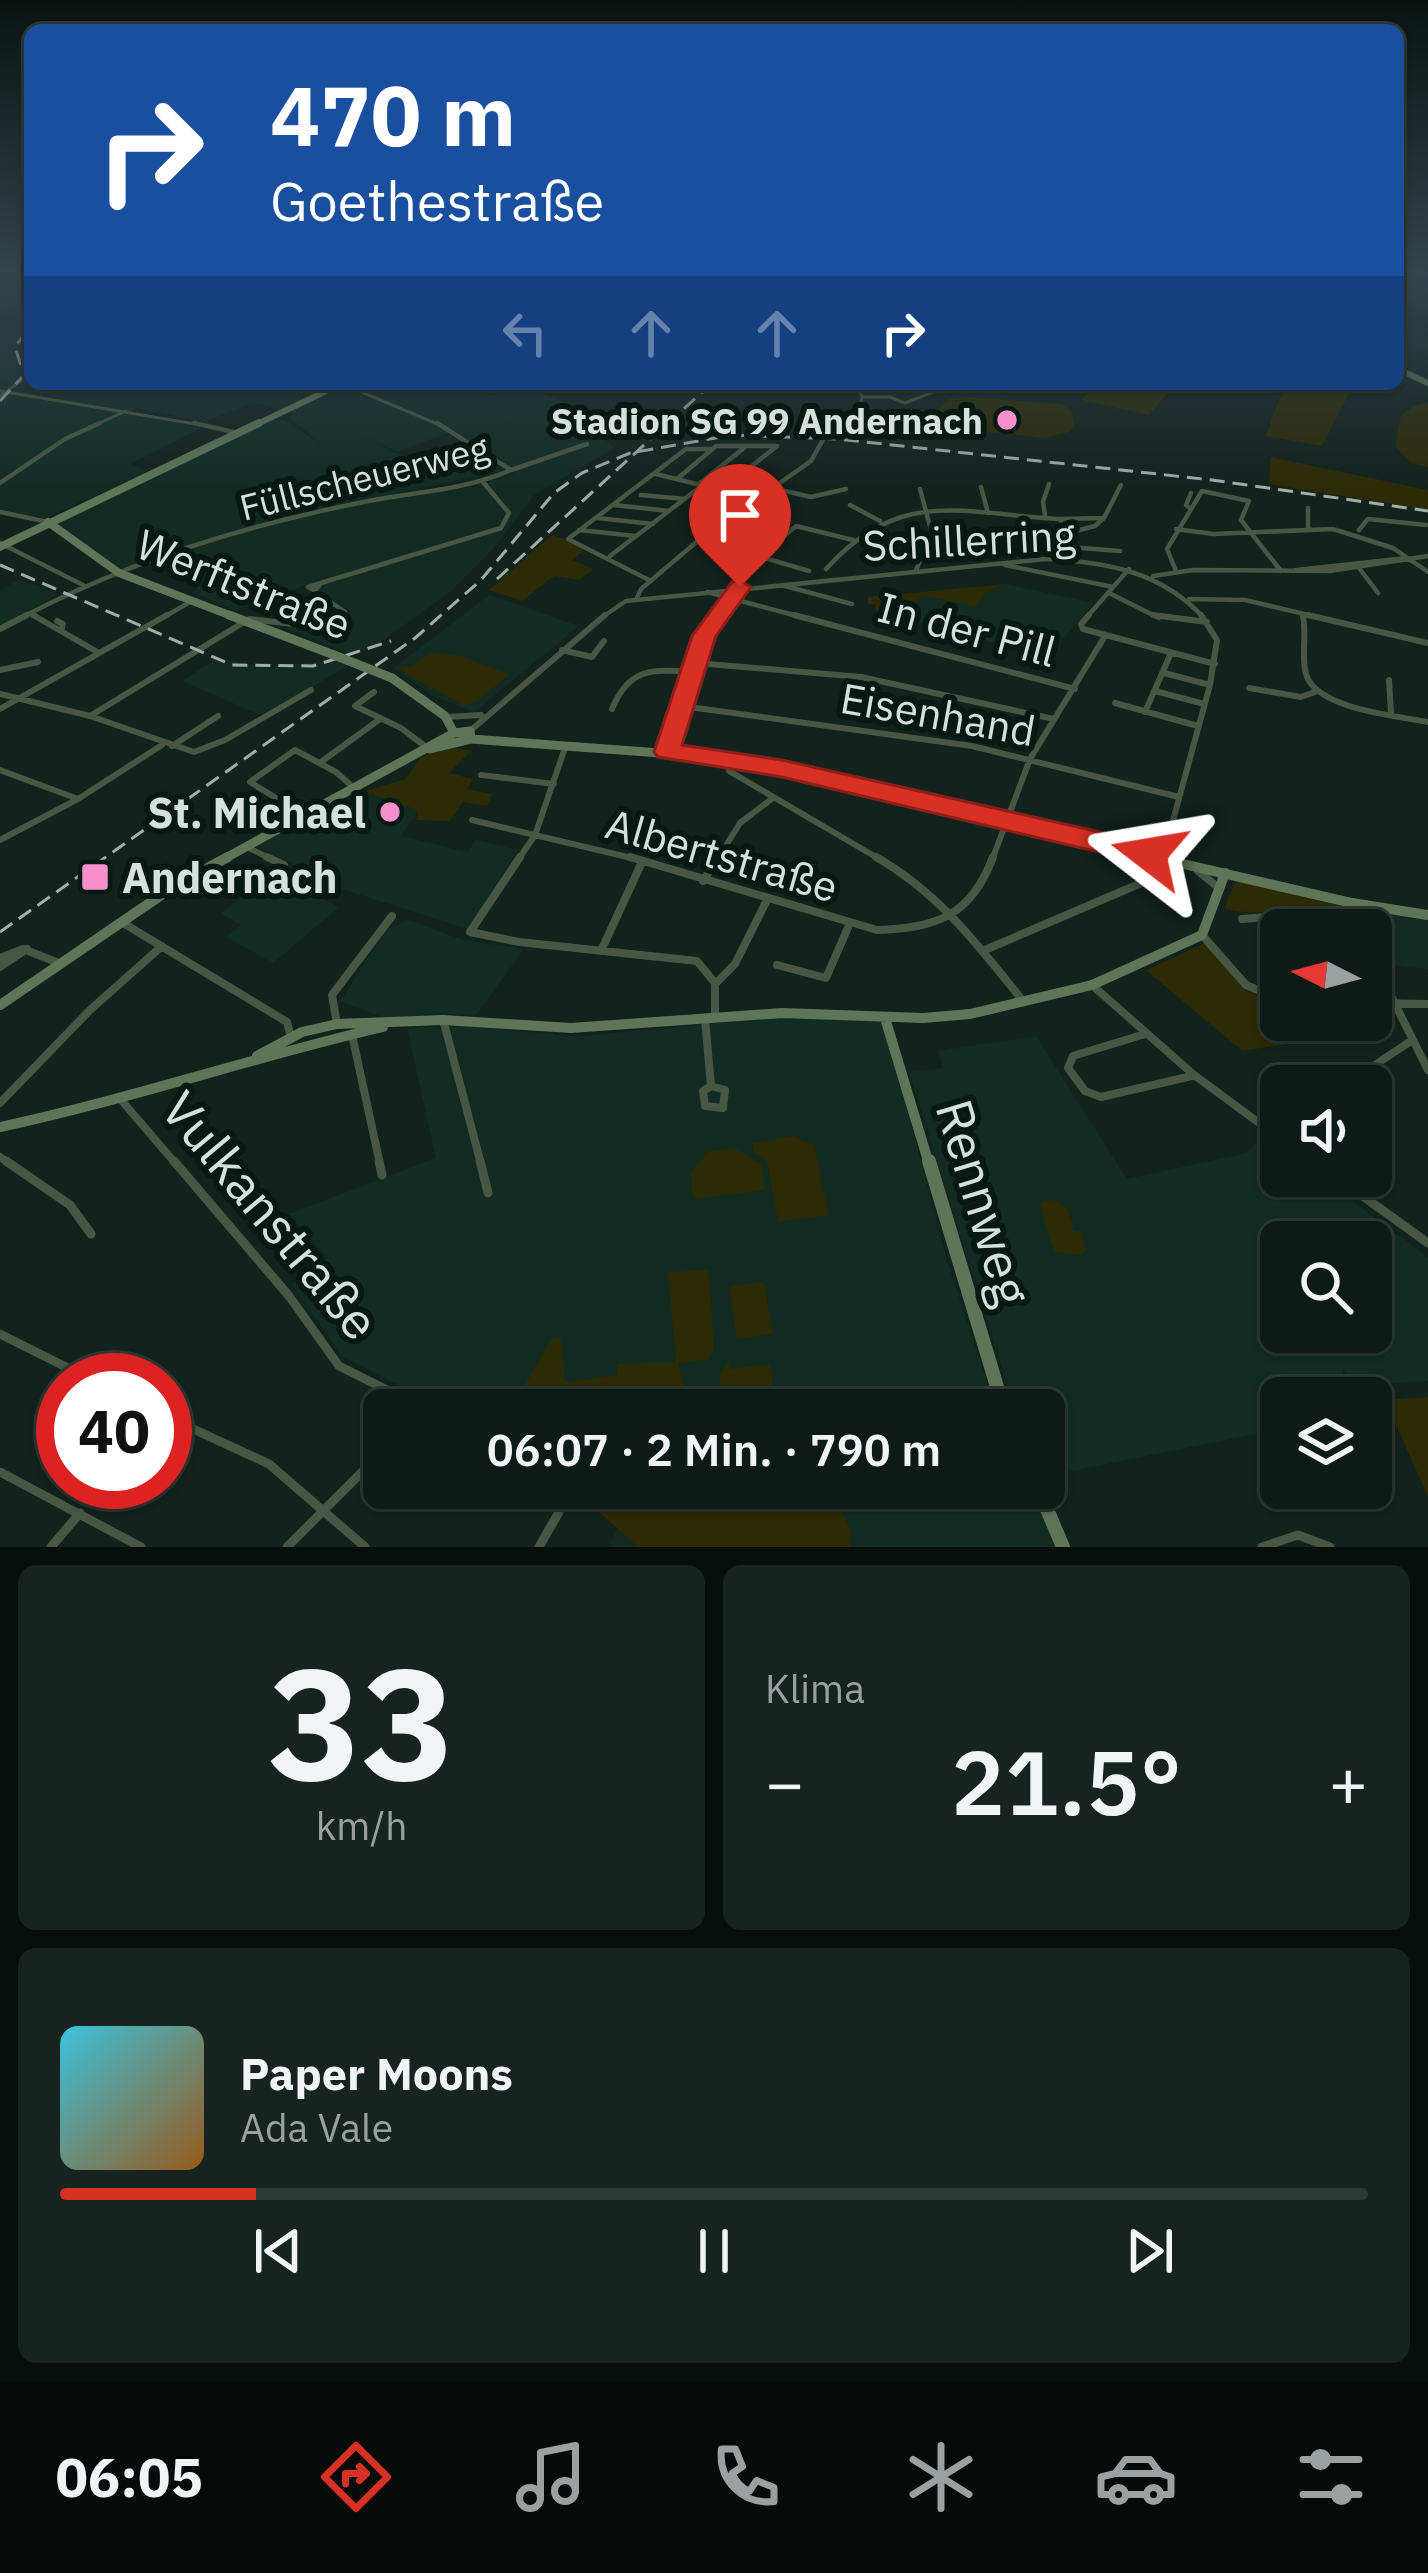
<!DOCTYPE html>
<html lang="de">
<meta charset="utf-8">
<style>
body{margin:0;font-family:"IBM Plex Sans",sans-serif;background:#17231f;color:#f1f3f6;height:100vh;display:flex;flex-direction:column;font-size:45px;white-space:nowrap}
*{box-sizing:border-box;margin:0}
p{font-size:39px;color:#9ba1a1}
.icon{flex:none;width:66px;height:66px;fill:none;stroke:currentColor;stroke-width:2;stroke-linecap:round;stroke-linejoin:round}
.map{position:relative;height:1547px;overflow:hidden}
.side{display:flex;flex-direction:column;gap:18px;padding:18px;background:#080e0c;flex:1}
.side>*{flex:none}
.banner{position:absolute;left:24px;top:24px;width:1380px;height:366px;border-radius:18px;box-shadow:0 3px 9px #0004,0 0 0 3px #2e3835;background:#1a4fa0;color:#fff;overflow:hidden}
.needle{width:78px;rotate:276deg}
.fabs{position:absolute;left:1260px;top:909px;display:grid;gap:24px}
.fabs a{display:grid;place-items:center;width:132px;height:132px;border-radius:18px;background:#0e1a16;box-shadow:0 3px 9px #0004,0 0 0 3px #2e3835;font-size:60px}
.speed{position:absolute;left:36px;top:1353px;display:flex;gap:24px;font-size:60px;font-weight:700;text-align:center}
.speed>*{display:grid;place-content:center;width:156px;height:156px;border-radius:50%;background:#0e1a16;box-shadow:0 3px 9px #0004,0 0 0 3px #2e3835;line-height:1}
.speed .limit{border:18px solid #d22;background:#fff;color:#111}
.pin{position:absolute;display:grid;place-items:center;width:102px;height:102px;color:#fff;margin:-123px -51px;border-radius:50% 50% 50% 0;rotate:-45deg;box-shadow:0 0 12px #0007}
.pin .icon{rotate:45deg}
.me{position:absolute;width:132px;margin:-66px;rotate:284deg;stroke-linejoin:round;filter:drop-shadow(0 0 9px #0008)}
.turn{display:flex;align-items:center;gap:42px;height:252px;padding:0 48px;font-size:54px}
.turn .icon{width:156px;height:156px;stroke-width:2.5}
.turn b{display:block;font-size:84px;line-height:102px}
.lanes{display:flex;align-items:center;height:114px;padding:0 48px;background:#0003;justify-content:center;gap:60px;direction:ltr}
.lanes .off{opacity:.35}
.big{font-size:90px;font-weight:600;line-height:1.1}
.side .card{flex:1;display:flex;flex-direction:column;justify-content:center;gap:18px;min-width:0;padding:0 42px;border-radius:18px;background:#17231f}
.side .dial{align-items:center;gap:0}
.dial b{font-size:156px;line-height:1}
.song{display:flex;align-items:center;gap:36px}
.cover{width:144px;height:144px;border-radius:18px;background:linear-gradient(135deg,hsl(190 70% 55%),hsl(30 70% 35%))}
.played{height:12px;border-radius:6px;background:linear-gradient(90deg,#d93025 15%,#2e3835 15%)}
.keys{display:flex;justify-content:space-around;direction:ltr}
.heat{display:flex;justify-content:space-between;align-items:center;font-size:66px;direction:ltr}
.side .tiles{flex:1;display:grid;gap:18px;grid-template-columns:1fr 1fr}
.card:last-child{grid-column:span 2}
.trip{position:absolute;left:363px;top:1389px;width:702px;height:120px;border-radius:18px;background:#0e1a16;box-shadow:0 3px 9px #0004,0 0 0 3px #2e3835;font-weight:600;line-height:120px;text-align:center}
.tabs{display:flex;height:192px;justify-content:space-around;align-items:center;background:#060a09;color:#9ba1a1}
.tabs .icon{width:84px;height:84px}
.tabs .current{color:#d93025}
.tabs b{font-size:54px;color:#f1f3f6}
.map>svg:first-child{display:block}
.built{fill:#122c24;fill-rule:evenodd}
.green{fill:#2d2a06}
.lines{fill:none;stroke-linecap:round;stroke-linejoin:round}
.river{stroke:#000f1f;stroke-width:8}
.street-far4{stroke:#485644;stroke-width:3}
.street-far3{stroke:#485644;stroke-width:4.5}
.street-far2{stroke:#485644;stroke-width:6}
.street-far1{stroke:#485644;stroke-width:8}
.street{stroke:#485644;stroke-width:9}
.secondary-far4{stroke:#5f7558;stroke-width:6}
.secondary-far3{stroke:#5f7558;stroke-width:8}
.secondary-far2{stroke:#5f7558;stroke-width:9}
.secondary-far1{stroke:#5f7558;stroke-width:10}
.secondary{stroke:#5f7558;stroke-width:14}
.rail{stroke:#a1adaa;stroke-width:3;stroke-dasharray:15 8;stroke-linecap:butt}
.secondary-bridge{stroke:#5f7558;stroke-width:9}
.route{fill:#d93025;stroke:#8d1f18;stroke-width:3}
.poi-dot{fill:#f790cd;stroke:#081914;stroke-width:4.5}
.labels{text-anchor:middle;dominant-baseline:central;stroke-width:12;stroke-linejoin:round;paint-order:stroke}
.far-poi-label{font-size:36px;font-weight:bold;fill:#d6e0dd;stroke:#081914;text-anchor:end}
.far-street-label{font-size:36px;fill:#d6e0dd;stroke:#081914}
.street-label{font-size:42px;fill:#d6e0dd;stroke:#081914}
.poi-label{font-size:42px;font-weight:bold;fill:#d6e0dd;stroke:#081914;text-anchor:end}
.near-street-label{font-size:51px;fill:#d6e0dd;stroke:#081914}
</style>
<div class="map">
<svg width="1428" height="1547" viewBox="0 0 1428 1547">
<rect width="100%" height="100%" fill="#12221d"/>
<!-- built -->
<path class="built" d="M 0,327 L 19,327 L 30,336 L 30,384 L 335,384 L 281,409 L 253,403 L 203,422 L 136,408 L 132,412 L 201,428 L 130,464 L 149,472 L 45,518 L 0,511 Z
M 345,384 L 464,384 L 493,395 L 518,385 L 600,415 L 625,433 L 605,440 L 615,448 L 534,495 L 493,549 L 451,591 L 381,642 L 351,654 L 285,628 L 351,611 L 305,585 L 235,610 L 192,592 L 201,586 L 171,557 L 123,572 L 52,521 L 275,419 L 285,420 L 325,447 L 290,418 L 292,410 ZM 453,431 L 503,460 L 514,473 L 477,486 L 400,498 L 398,493 L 502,471 L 460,445 L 415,458 L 393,452 L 362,436 L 397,452 Z
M 19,579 L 58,594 L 0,627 L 0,591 Z
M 1005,584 L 1094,603 L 1047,657 L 905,619 L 922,595 L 986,592 Z
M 489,595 L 579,626 L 474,712 L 435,697 L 393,668 Z
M 217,658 L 270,668 L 336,659 L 348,665 L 265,717 L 182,681 Z
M 363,792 L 419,810 L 401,836 L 467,852 L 476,840 L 518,850 L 468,929 L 342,889 L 256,846 Z
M 272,873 L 339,907 L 273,963 L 226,937 L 241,925 L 221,913 Z
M 1363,910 L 1428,919 L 1428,969 L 1380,964 Z
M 408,920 L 463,940 L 524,949 L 476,1015 L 437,1013 L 388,1019 L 340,1001 L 387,929 Z
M 792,1016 L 884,1021 L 946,1257 L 996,1410 L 445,1410 L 342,1356 L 292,1285 L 328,1258 L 289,1214 L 436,1158 L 407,1028 L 450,1026 L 581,1036 Z
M 1036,1036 L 1127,1179 L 1247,1153 L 1262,1135 L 1281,1149 L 1281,1176 L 1318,1176 L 1428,1257 L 1428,1381 L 1381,1384 L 1353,1379 L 1343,1369 L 1343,1398 L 1281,1398 L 1281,1429 L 1047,1476 L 1044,1410 L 1018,1410 L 1009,1390 L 909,1072 L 943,1068 L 938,1051 ZM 1281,1242 L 1371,1242 L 1371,1332 L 1281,1332 Z
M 572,1488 L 1031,1488 L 1055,1547 L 608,1547 L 618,1528 Z"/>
<!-- green -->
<path class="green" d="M 1096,384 L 1139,392 L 1111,384 L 1172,388 L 1149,415 L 1081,400 Z
M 1290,384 L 1354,384 L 1322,446 L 1266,436 L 1279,399 Z
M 965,397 L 1062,404 L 1072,412 L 1075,424 L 1069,432 L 1043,438 L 951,428 L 937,410 L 950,399 Z
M 1428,403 L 1428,467 L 1411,463 L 1395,446 L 1401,415 L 1414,406 Z
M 1270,457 L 1428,490 L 1428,510 L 1269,484 Z
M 552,535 L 588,547 L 572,560 L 593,569 L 579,580 L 554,576 L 522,601 L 489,590 Z
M 1005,584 L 986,592 L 977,607 L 922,595 L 905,619 L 874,610 L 877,605 L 868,604 L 868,597 Z
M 432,652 L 460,656 L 510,674 L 478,701 L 464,706 L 395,667 L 411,666 Z
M 448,748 L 472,750 L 449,773 L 473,779 L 467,789 L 492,794 L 487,806 L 463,802 L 450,821 L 416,820 L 418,810 L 363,792 L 406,779 L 420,757 Z
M 1236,881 L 1346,907 L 1346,912 C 1320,912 1240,916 1224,908 Z
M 1207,942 L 1244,989 L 1266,1000 L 1292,1043 L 1242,1051 L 1146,970 Z
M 792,1136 L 814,1145 L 829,1215 L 778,1222 L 767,1161 L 754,1152 L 753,1143 Z
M 735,1148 L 761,1164 L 765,1190 L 693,1199 L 691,1172 L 709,1151 Z
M 1056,1200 L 1067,1208 L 1074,1231 L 1081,1231 L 1086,1250 L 1082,1255 L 1054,1252 L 1040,1206 L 1044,1201 Z
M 709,1270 L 714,1349 L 709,1359 L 678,1364 L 688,1398 L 708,1394 L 716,1410 L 502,1410 L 526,1383 L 551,1339 L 561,1337 L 565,1382 L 617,1375 L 617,1364 L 676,1362 L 668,1272 Z
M 764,1282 L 773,1334 L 737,1339 L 729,1286 Z
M 729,1361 L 730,1369 L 770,1364 L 774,1395 L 734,1407 L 724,1397 L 719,1376 Z
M 1428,1397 L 1428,1497 L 1385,1400 Z
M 572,1488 L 816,1488 C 835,1506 855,1518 850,1547 L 638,1547 Z"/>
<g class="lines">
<!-- river -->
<path class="river" d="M 1409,272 L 1428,281"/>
<!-- street-far4 -->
<path class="street-far4" d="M 343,384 L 442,426
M 0,391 L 207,426
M 0,396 L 30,374
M 862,397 L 890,397 L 905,403 L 954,384
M 93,426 L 126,411
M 839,426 L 859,412 L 862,397 L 857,384"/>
<!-- street-far3 -->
<path class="street-far3" d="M 194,423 L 238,433
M 511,470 L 587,444
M 656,474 L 757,499
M 677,479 L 716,446 L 777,446 L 723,489
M 0,483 L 65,439 L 100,423
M 700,483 L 744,448
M 981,487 L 988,513
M 772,488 L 811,497 L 846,489
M 641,495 L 685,499
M 614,505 L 669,511
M 850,505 L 880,521
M 1190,508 L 1186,505 L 1191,493
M 1308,508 L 1308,528
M 0,512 L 48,522
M 1045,515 L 1043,502 L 1049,484
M 597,518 L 653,524
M 1104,518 L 1121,485
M 1104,518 L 1095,526 L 1064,534 L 1060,519 Z
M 1176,529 L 1213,534 L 1333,529 L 1393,548 L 1428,572
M 579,530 L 635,536
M 1359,530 L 1368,519 L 1426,525
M 760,534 L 782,538 L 796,526 L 853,540
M 979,534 L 1065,536
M 703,540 L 809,571
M 0,543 L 83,585
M 1068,547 L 1120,551
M 610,556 L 704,484
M 1005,565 L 1113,587
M 1359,568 L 1378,593
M 826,569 C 901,486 961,514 1060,519
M 916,570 L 932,534 L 920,489
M 1296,570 L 1407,558
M 1176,571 L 1167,549 L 1202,491 L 1249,501 L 1241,520 L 1281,571
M 1153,576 L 1193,570 L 1330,571 L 1428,556
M 651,581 L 568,539 L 686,449 L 712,449
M 321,583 L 315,591 L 308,587 Z
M 321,583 L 501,528 L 509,513 L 483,482
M 785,586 L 852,604
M 315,591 L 345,612
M 707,592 L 805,618
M 1109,593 L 1159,618
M 637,598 L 641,589 L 700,539 L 811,461 L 825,436 L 843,423
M 1189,599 L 1245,600 L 1321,618
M 30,613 L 38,618
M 21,618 C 124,563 244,526 359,503 C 410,492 463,491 511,470 L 437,423
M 162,618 L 192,601
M 325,618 L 345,612
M 601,618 L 626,601 L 1045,559 C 1106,562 1161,571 1204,618
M 717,618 L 730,599
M 1086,618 L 1129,569"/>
<!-- street-far2 -->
<path class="street-far2" d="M 33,615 L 99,653
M 794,615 L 1075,689
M 1089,615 L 1081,624 L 1083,629 L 1215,664
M 1153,615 L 1207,622
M 1308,615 L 1428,643
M 1303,616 C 1307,635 1301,656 1306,674 C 1316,709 1397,716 1428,722
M 57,621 L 63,624 L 61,631
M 0,629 L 27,615
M 562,650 L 592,657 L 604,641
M 696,663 L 861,677 L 1054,719
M 0,670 L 38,662
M 1164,673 L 1210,685
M 1389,680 L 1391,713
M 1249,688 L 1301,697 L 1315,692
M 1155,691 L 1204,704
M 374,692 L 355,706 L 401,728 L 426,747
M 0,694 L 90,716 L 194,752 L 225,740 L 311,690
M 1115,703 L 1198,726
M 682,706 L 972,746 L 1179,797
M 0,709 L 167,615
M 612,709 C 629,668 651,669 692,672
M 1145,712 L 1171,653
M 90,716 L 249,619 L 301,625 L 335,615
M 447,717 L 481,715
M 470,731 L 605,615
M 172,746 L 218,716
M 667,752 L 704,636 L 719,615
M 728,758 L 729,771 L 881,860
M 321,762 L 380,719
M 0,770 L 78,799
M 481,775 L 554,784
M 302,814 L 250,782 L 295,750 L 336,772 L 354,788
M 472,820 L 640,860
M 0,840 L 78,799 L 162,745
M 247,847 L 273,860
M 1163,857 L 1210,685 L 1217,640 L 1201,615
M 518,860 L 535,835 L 566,745
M 717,860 L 740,823 L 773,798
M 992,860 L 1030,759 L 1105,636"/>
<!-- street-far1 -->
<path class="street-far1" d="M 267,857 L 284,865
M 520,857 L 470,932 L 519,942 L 697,961 L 715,983 L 715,1018
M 630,857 L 877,930 C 937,928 971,916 993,857
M 876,857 C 939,893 978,945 1023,1001
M 1198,871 L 1220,889
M 703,881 L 719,857
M 1242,919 L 1312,913 L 1354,921
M 123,923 L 287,1022 L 291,1038
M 1202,935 L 1246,985 L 1281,1000
M 985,950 L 1139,884
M 601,951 L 642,862
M 1371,956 L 1428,1070
M 0,958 L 23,949 L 59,963
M 777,965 L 826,978 L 850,923
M 0,967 L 27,949
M 716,983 L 735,964 L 767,900
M 1092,985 L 1194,1075 L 1281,1139
M 1371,1003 L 1428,1004
M 705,1019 L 711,1086
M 444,1023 L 481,1164
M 337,1024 L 332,995 L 392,916
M 1145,1034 L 1073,1056 L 1068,1068 L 1085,1091 L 1101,1097 L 1192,1076
M 352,1035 L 380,1164
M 711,1086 L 725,1090 L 723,1108 L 705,1106 L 703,1091 Z
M 1343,1086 L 1411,1041
M 122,1101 L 176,1164
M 0,1103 L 90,1010 L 162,946
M 0,1157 L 11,1164"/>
<!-- street -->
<path class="street" d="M 6,1161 L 70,1205 L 91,1234
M 174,1161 L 289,1296 L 339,1366 L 427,1410
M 379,1161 L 382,1175
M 480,1161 L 488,1193
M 1335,1176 L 1428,1243
M 0,1334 L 92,1380
M 165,1416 L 269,1464 L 365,1547
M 0,1472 L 141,1547
M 51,1547 L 80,1513
M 287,1547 L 384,1450
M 539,1547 L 559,1512 L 558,1488
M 1262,1547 L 1298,1535 L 1330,1547"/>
<!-- secondary-far4 -->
<path class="secondary-far4" d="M 1398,369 L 1428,383
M 253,426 L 341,384"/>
<!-- secondary-far3 -->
<path class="secondary-far3" d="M 48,522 L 119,573 L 237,618
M 0,547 L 259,423"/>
<!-- secondary-far2 -->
<path class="secondary-far2" d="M 229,615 L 334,655
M 392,678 L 445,716 L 454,733
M 429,749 L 471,739 L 728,758 L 1166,860
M 222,860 L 454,733 L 470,731 L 471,739"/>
<!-- secondary-far1 -->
<path class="secondary-far1" d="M 1153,857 L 1352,903 L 1428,915
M 0,1005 L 176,885 L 228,857
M 885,1018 L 929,1164
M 257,1056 L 302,1032 L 337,1024 L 443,1020 L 571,1028 L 782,1013 L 923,1018 L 970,1014 L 1092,985 L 1202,935 L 1225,873
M 0,1127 C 130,1099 254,1057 383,1027"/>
<!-- secondary -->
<path class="secondary" d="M 929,1161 L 1004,1410
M 1038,1488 L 1063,1547"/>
<!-- rail -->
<path class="rail" d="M 0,401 L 24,375 L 15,347 L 30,326
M 0,565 L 232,665 L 313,666 L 391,641
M 497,579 L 711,384
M 0,932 L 415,638 L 481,580 L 554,493 L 582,473 L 630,453 L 732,435 L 838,439 L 1212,480 L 1428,511"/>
<!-- secondary-bridge -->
<path class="secondary-bridge" d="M 334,655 L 392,678"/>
</g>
<!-- sky -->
<linearGradient id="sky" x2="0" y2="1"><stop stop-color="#0a1310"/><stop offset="0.56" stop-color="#33444c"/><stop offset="1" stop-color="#33444c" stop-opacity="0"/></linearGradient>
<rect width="1428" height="489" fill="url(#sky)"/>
<!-- route -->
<path class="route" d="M 740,580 L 751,587 L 716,636 L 682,745 L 782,760 L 1149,843 L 1160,846 L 1164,854 L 1160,861 L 1149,864 L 782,777 L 658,757 L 654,752 L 692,636 L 732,582 Z"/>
<!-- markers -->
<g class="poi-dot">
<circle cx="1007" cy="420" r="12"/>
<circle cx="390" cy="812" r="12"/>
<rect x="80" y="862" width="30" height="30" rx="6"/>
</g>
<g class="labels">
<!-- far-poi labels -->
<g class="far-poi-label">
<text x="983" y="420">Stadion SG 99 Andernach</text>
</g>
<!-- far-street labels -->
<g class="far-street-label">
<text transform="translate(364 477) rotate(-14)">Füllscheuerweg</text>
</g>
<!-- street labels -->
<g class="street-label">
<text transform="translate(969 540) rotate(-3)">Schillerring</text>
<text transform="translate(244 584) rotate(22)">Werftstraße</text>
<text transform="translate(967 629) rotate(15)">In der Pill</text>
<text transform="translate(938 714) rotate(10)">Eisenhand</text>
<text transform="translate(722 855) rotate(16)">Albertstraße</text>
</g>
<!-- poi labels -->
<g class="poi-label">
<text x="366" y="812">St. Michael</text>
<text x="122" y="877" text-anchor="start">Andernach</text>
</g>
<!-- near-street labels -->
<g class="near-street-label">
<text transform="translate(984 1202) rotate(73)">Rennweg</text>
<text transform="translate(271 1215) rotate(50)">Vulkanstraße</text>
</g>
</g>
</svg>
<div class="fabs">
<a><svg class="needle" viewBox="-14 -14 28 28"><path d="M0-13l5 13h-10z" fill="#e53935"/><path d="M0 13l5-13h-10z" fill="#9ba1a1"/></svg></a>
<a><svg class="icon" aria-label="sound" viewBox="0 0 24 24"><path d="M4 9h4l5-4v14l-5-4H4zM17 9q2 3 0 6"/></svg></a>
<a><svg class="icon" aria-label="search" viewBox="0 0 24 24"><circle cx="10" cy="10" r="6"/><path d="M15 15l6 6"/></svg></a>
<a><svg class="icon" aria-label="layers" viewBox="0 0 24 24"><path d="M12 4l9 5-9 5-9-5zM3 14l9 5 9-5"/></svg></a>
</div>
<div class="speed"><div class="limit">40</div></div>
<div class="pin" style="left:740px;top:587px;background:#d93025"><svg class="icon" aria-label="arrive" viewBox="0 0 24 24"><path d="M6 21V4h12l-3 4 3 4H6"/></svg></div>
<svg class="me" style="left:1149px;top:854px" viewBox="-20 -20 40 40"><path d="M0-17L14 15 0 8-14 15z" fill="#d93025" stroke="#fff" stroke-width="4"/></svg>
<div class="trip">06:07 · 2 Min. · 790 m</div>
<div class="banner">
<div class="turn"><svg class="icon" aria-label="right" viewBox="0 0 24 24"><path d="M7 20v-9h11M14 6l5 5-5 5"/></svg><div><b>470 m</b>Goethestraße</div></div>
<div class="lanes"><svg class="icon off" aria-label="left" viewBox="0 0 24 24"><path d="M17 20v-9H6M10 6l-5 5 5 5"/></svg><svg class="icon off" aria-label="ahead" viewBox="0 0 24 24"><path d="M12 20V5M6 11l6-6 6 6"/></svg><svg class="icon off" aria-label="ahead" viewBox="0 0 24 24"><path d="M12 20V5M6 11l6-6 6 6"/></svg><svg class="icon" aria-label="right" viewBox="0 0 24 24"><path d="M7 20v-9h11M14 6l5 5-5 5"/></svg></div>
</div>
</div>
<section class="side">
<div class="tiles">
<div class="card dial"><b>33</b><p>km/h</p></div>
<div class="card"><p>Klima</p>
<div class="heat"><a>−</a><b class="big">21.5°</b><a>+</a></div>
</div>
<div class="card">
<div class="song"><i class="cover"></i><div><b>Paper Moons</b><p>Ada Vale</p></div></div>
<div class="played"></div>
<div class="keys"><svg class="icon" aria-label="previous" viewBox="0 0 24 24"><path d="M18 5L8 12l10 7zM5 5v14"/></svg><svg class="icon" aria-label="pause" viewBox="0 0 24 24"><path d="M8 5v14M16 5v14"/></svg><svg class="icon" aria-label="next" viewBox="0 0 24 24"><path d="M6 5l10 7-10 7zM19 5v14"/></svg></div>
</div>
</div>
</section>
<nav class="tabs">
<b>06:05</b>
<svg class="icon current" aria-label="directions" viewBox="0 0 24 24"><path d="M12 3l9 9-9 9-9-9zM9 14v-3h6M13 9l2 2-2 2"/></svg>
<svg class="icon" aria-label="music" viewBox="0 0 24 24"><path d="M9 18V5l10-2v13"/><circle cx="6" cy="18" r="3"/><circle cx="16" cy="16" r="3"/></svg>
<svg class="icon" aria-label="phone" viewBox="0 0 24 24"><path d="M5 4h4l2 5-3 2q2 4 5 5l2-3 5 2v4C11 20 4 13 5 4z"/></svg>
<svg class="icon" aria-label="climate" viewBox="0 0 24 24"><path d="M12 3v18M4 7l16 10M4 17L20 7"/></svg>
<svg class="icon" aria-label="car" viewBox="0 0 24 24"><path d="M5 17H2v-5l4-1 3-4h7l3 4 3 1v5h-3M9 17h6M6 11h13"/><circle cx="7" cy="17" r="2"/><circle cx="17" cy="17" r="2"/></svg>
<svg class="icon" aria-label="filters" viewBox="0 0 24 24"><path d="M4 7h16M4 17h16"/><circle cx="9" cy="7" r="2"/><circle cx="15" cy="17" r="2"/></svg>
</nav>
